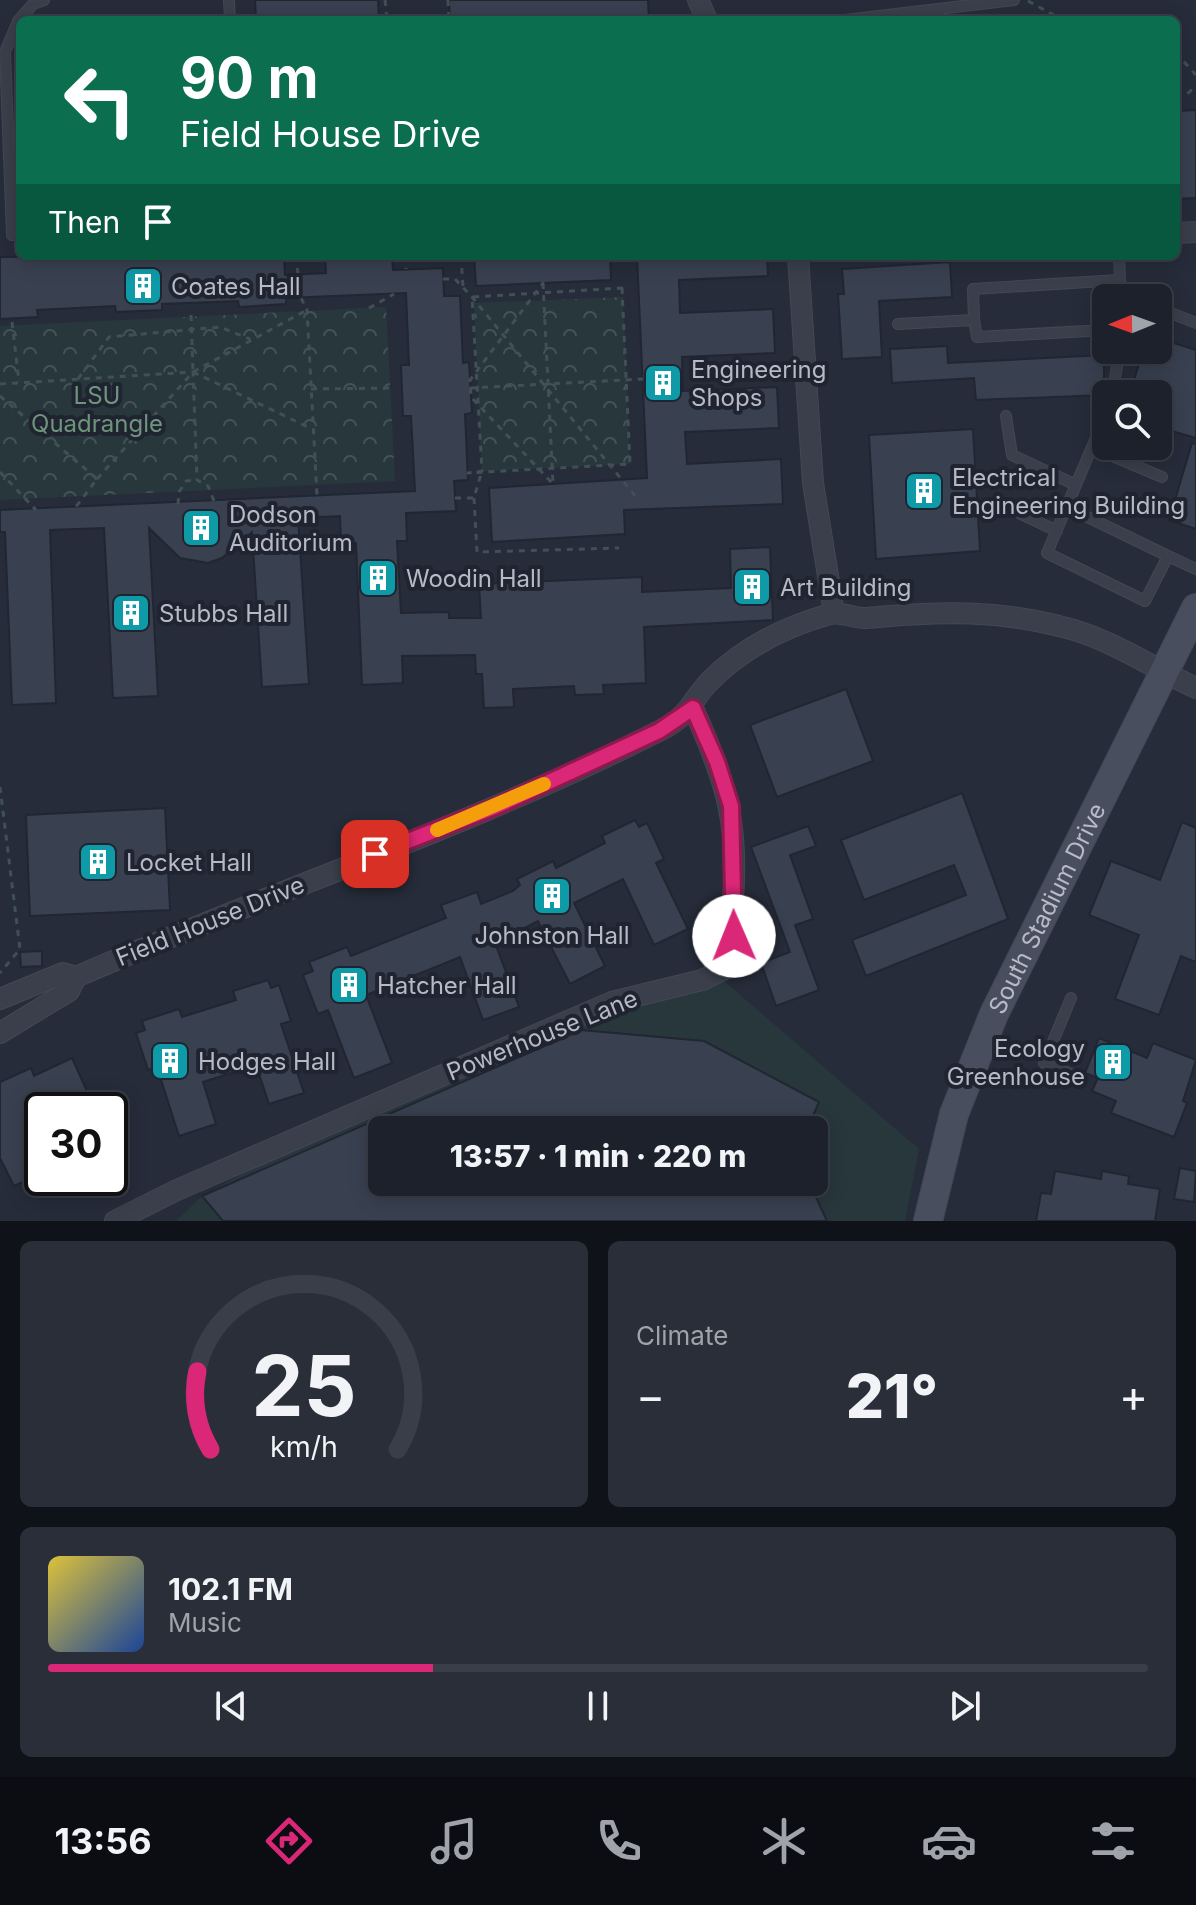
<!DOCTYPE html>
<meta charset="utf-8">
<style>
body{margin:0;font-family:Inter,sans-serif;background:#292e38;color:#f1f3f6;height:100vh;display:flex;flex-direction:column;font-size:30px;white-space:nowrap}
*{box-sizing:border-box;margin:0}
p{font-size:26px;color:#a0a3a9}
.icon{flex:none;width:44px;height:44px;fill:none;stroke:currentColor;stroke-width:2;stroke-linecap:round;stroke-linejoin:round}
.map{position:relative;height:1221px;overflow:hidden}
.panel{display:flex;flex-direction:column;gap:20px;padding:20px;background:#0f1218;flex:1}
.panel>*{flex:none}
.banner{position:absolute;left:16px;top:16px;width:1164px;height:244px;border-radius:12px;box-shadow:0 4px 20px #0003,0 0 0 2px #3a3e48;background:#0b6e4f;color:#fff;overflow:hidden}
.needle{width:52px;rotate:269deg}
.tools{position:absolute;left:1092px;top:284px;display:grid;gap:16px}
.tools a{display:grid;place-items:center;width:80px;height:80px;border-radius:12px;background:#1c212c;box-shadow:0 4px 20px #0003,0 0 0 2px #3a3e48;font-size:40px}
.speed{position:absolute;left:24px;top:1092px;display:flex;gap:16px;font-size:40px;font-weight:700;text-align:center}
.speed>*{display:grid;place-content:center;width:104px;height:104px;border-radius:50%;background:#1c212c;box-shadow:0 4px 20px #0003,0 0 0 2px #3a3e48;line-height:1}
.speed .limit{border:4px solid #111;border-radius:12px;background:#fff;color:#111}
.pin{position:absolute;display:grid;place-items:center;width:68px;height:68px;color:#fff;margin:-34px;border-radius:16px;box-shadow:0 4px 12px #0006}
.me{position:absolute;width:88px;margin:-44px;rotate:359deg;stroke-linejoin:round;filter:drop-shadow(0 0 6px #0008)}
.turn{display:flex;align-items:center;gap:28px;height:168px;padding:0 32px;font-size:36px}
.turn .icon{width:104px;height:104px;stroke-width:2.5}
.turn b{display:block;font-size:56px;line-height:68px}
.then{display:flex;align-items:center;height:76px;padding:0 32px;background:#0003;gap:16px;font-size:30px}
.big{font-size:60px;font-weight:800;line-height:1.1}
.panel .card{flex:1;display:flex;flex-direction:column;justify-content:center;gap:12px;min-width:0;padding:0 28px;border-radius:12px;background:#292e38}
.panel .dial{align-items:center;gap:0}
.dial svg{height:208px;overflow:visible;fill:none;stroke:#3a3e48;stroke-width:7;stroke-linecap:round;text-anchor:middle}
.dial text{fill:#f1f3f6;stroke:none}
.song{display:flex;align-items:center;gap:24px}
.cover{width:96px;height:96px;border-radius:12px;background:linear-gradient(135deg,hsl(50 70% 55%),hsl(220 70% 35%))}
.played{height:8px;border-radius:4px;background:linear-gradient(90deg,#db2777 35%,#3a3e48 35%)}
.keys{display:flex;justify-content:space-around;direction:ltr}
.heat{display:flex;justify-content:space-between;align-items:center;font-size:44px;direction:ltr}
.panel .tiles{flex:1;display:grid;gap:20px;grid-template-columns:1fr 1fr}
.card:last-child{grid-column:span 2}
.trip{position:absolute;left:368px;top:1116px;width:460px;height:80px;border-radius:12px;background:#1c212c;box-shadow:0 4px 20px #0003,0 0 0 2px #3a3e48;font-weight:800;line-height:80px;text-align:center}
.dock{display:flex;height:128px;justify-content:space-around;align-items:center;background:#0b0d12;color:#a0a3a9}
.dock .icon{width:56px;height:56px}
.dock .selected{color:#db2777}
.dock b{font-size:36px;color:#f1f3f6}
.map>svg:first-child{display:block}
.park{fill:url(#park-crowns)}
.garden{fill:#28373c;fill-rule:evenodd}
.building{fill:#394050;stroke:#212632;stroke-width:2}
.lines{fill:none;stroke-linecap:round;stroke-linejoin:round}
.lane-casing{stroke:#434854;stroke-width:12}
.street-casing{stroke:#434854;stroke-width:22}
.secondary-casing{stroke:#434854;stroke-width:30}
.path{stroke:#415054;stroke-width:3;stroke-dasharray:6 6;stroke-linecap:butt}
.lane{stroke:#3a3f4b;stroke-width:10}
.street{stroke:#3a3f4b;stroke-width:20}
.secondary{stroke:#484e5d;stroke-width:28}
.route-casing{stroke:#8e194d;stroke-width:20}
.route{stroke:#db2777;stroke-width:14}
.slow{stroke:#f59e0b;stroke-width:14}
.labels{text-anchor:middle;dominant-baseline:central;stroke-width:8;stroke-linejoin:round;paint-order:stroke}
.poi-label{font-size:24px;fill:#b6bac6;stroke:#1f2430;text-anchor:start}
.park-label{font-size:24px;fill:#6f947d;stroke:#1f2430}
.street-label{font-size:24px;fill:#b6bac6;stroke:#1f2430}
</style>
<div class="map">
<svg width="1196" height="1221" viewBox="0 0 1196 1221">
<defs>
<pattern id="park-crowns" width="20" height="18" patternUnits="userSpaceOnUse" patternTransform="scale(2)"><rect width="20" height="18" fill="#28373c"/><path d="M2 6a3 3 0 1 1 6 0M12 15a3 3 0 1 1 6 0" fill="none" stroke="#455257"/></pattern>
</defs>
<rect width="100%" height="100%" fill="#262c3a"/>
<!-- park -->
<path class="park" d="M 623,297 L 630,464 L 482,471 L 474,303 Z
M 386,307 L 395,481 L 0,500 L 0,326 Z"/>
<!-- garden -->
<path class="garden" d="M 725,982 L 919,1149 L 905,1221 L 176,1221 L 202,1196 L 260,1164 L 566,1030 L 639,1004 ZM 382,1130 L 814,1130 L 814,1182 L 382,1182 Z"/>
<!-- building -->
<path class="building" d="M 255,0 L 378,0 L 379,20 L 256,20 Z
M 449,0 L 648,0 L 649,20 L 450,20 Z
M 1196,110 L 1196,198 L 1176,199 L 1176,111 Z
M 284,256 L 285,275 L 326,273 L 325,256 L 392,256 L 393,270 L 443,268 L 444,296 L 460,296 L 463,363 L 469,362 L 472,413 L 465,414 L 468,480 L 454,481 L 456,511 L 406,513 L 407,541 L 397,541 L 401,613 L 449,612 L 449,618 L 481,618 L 479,584 L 642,577 L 642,592 L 731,588 L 730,549 L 770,547 L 773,620 L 644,627 L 646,683 L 603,685 L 604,694 L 575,695 L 574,686 L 513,689 L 514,707 L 484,708 L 482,674 L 476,674 L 475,655 L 402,656 L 403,683 L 362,685 L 356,543 L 341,543 L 340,516 L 298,518 L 309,684 L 262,687 L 252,532 L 222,558 L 208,563 L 180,558 L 149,528 L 158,696 L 113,698 L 104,528 L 50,530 L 56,703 L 12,705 L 5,532 L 0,532 L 0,510 L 415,491 L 411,416 L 403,416 L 401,365 L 409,365 L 406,293 L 286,298 L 286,304 L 239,307 L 238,301 L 162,304 L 162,310 L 116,312 L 115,306 L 37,310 L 38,317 L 0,319 L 0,257 Z
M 474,256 L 610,256 L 611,280 L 476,286 Z
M 637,256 L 767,256 L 768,276 L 679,280 L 680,313 L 773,309 L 775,353 L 682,357 L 683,391 L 777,387 L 779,428 L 685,432 L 687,464 L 781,459 L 783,504 L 624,510 L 625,534 L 492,542 L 489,488 L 647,478 Z
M 950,262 L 952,297 L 879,301 L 882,357 L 842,359 L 838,294 L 844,294 L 842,269 Z
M 1158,338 L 1196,350 L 1196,438 L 1158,427 L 1158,394 L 1130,394 L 1143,350 L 1158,350 Z
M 947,346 L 948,363 L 1104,355 L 1104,395 L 976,400 L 974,378 L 892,383 L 890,349 Z
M 973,429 L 980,551 L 876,559 L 869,435 Z
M 1192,443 L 1196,444 L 1196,529 L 1169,520 Z
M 846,689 L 873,761 L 777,797 L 750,725 Z
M 962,793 L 1008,919 L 866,976 L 852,940 L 966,895 L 954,865 L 864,900 L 841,840 Z
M 165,808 L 170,910 L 30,916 L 26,815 Z
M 635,820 L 639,827 L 647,823 L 664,859 L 656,863 L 688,929 L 654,945 L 623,879 L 574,903 L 605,966 L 570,984 L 538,921 L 495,943 L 519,1007 L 483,1020 L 460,957 L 366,995 L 392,1063 L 354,1078 L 328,1010 L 318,1014 L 303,975 L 313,971 L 309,962 L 347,947 L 351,956 L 446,918 L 441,905 L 477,892 L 481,904 L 513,891 L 520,885 L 517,879 L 553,861 L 556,868 L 605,843 L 602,836 Z
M 1182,822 L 1196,828 L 1196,962 L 1181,956 L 1159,1015 L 1115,999 L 1139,935 L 1089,915 L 1111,861 L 1160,880 Z
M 808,826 L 816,846 L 790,855 L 813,919 L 795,925 L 819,990 L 776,1006 L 761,963 L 790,952 L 751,847 Z
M 42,951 L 42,966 L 21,967 L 20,952 Z
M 268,980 L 271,988 L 279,985 L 291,1021 L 281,1024 L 304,1093 L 269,1104 L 256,1065 L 203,1082 L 216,1124 L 179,1136 L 157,1067 L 148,1070 L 136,1033 L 145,1030 L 142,1021 L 179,1009 L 182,1017 L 236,1000 L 233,991 Z
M 581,1030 L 704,1041 L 819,1102 L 807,1130 L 382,1130 L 382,1182 L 809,1182 L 827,1221 L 223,1221 L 202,1196 Z
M 1099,1038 L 1147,1058 L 1153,1043 L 1196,1060 L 1183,1101 L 1187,1103 L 1174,1137 L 1111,1113 L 1116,1101 L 1092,1091 L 1098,1078 L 1085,1073 Z
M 72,1058 L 91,1100 L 78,1106 L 80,1110 L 42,1110 L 42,1184 L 31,1178 L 14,1186 L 0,1158 L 0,1082 L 31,1068 L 34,1076 Z
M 1180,1168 L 1196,1171 L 1194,1202 L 1174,1199 Z
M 1055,1171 L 1101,1179 L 1102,1171 L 1129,1176 L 1128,1184 L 1160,1189 L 1155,1221 L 1036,1221 L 1041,1193 L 1051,1194 Z"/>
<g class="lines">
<!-- lane casing -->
<g class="lane-casing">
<path id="lane" d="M 229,0 L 230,20
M 845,20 L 1014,0
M 12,235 L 5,52 L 18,21 L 33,4 L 44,0
M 1119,256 L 1120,280
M 1158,308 L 1196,323
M 974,320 L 977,337 L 1106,330
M 898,324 L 974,320 L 973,289 L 1120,280 L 1123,298
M 1112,394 L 1120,350
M 1106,414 L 1047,553 L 1145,601 L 1168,556 L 1196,569
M 1006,416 L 1012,455 L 1076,485
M 1093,448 L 1162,477
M 996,502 L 1057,531
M 1067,507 L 1168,556
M 1071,998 L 1044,1063 L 1078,1077"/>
</g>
<!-- street casing -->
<g class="street-casing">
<path id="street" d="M 698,0 L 707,20
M 1176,233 L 1196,232
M 798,256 L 813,483 L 834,613
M 0,999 L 63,973 L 76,977 C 270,892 472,826 661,730 C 690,715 690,703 708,683 C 741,649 784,627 830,614 C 842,611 854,619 866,618 C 940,611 1001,609 1074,630 C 1117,643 1155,669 1196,688
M 0,1033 L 69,991 L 76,977
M 115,1221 L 177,1190 L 612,1002 L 702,980 L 729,967 C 730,957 734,946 734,936 C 735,928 731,920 732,912 C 740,827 728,785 693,708"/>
</g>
<!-- secondary casing -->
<g class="secondary-casing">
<g id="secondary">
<path id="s1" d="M 928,1221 L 954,1114 L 994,1014 L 1196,608"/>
</g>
</g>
<!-- path -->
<path class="path" d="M 385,0 L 387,20
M 448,0 L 449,20
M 1028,1 L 1063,20
M 1176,53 L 1196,75
M 1176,97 L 1187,94 L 1196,86
M 296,256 L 298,274
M 405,256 L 406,269
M 461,256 L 463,287
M 443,279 L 455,279 L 472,297 L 636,497
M 543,283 L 553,484 L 471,397 L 470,380 Z
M 622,288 L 630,464 L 468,473 L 482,471 L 472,297 Z
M 301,298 L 307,310 L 317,495
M 369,308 L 394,294
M 191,315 L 193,372
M 12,322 L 19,382
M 193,372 L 312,429
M 78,379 L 109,337 L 220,327 L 250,339
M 0,384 L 193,372 L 197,480 L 208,486 L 214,501
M 470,388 L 643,379
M 311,389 L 391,388
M 0,396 L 97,479 L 75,508
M 0,472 L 36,510
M 97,479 L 193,372 L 307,310
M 455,498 L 474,498 L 481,474
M 474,498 L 477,552 L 619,548
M 178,504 L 179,492 L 186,481 L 197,480
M 0,787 L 20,949 L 0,973"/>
<!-- lane -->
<use href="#lane" class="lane"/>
<!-- street -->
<use href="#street" class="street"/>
<!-- secondary -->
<use href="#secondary" class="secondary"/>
</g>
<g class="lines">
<!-- route casing -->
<g class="route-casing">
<path id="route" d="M 375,854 L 497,806 L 659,731 L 693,708 L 717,762 L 731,806 L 734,936"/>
</g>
<!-- route -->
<use href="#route" class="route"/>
<!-- slow -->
<path class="slow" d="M 437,830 L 544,784"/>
</g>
<!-- icons -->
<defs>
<g id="building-square" transform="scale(2)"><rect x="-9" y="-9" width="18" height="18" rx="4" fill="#0f9aa8" stroke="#1f2430"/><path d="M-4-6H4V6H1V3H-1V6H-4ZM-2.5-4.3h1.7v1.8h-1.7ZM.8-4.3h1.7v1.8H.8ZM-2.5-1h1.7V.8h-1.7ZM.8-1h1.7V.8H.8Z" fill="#fff"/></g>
</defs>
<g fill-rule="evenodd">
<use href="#building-square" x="143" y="286"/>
<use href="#building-square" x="663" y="383"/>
<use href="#building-square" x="924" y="491"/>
<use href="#building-square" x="201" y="528"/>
<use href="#building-square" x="378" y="578"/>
<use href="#building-square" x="752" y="587"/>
<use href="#building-square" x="131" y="613"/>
<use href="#building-square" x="98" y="862"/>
<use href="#building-square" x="552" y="896"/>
<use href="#building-square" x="349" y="985"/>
<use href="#building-square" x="170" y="1061"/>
<use href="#building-square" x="1113" y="1062"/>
</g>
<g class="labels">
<!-- poi labels -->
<g class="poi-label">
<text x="171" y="286">Coates Hall</text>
<text x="691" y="369">Engineering<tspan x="691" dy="28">Shops</tspan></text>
<text x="952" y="477">Electrical<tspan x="952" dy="28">Engineering Building</tspan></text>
<text x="229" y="514">Dodson<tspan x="229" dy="28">Auditorium</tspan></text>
<text x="406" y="578">Woodin Hall</text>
<text x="780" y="587">Art Building</text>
<text x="159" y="613">Stubbs Hall</text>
<text x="126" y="862">Locket Hall</text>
<text x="552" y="935" text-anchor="middle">Johnston Hall</text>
<text x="377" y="985">Hatcher Hall</text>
<text x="1085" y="1048" text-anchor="end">Ecology<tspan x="1085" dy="28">Greenhouse</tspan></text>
<text x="198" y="1061">Hodges Hall</text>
</g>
<!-- park labels -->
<g class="park-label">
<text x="97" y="395">LSU<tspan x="97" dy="28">Quadrangle</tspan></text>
</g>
<!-- street labels -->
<g class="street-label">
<text stroke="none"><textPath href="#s1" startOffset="336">South Stadium Drive</textPath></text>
<text transform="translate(210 921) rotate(-22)">Field House Drive</text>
<text transform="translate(542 1035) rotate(-22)">Powerhouse Lane</text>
</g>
</g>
</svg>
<div class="tools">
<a><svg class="needle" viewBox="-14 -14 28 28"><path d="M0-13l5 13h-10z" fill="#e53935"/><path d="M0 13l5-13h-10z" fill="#a0a3a9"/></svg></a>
<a><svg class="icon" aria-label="search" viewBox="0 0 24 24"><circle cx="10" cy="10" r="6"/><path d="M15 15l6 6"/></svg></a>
</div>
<div class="speed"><div class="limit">30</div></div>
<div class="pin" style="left:375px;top:854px;background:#d93025"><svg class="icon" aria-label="arrive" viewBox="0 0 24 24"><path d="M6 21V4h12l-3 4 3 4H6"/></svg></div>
<svg class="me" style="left:734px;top:936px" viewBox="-20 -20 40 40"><circle r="19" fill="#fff"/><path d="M0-13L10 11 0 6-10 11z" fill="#db2777"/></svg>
<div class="trip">13:57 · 1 min · 220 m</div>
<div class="banner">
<div class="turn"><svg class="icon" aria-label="left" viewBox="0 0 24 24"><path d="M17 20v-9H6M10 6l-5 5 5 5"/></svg><div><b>90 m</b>Field House Drive</div></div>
<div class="then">Then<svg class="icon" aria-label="arrive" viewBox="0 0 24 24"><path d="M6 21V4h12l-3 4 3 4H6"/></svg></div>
</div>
</div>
<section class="panel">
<div class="tiles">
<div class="card dial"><svg viewBox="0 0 100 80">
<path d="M14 69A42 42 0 1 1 86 69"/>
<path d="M14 69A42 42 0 0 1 9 39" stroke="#db2777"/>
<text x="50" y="56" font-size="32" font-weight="700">25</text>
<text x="50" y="72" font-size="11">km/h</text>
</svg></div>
<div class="card"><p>Climate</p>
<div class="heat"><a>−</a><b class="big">21°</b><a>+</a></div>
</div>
<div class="card">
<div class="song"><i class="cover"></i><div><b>102.1 FM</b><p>Music</p></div></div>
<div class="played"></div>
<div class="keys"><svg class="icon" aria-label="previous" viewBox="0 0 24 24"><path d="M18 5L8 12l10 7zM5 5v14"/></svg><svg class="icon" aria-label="pause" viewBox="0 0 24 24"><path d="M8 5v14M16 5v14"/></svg><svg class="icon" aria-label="next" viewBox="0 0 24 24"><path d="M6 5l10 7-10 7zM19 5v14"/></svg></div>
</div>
</div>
</section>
<nav class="dock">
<b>13:56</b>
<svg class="icon selected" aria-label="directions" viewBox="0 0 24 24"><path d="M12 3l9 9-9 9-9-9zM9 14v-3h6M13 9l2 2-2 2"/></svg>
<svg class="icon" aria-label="music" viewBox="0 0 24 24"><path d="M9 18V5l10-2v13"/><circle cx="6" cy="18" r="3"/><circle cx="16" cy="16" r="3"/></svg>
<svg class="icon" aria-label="phone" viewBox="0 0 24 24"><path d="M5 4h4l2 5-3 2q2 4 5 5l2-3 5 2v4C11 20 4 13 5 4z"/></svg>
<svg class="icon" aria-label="climate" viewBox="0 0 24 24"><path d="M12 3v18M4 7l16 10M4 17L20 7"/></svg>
<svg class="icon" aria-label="car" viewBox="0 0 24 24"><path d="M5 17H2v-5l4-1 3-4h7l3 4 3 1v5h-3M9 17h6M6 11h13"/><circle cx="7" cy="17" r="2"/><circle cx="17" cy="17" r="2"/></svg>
<svg class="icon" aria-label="filters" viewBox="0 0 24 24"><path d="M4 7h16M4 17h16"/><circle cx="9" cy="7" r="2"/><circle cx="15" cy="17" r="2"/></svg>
</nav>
